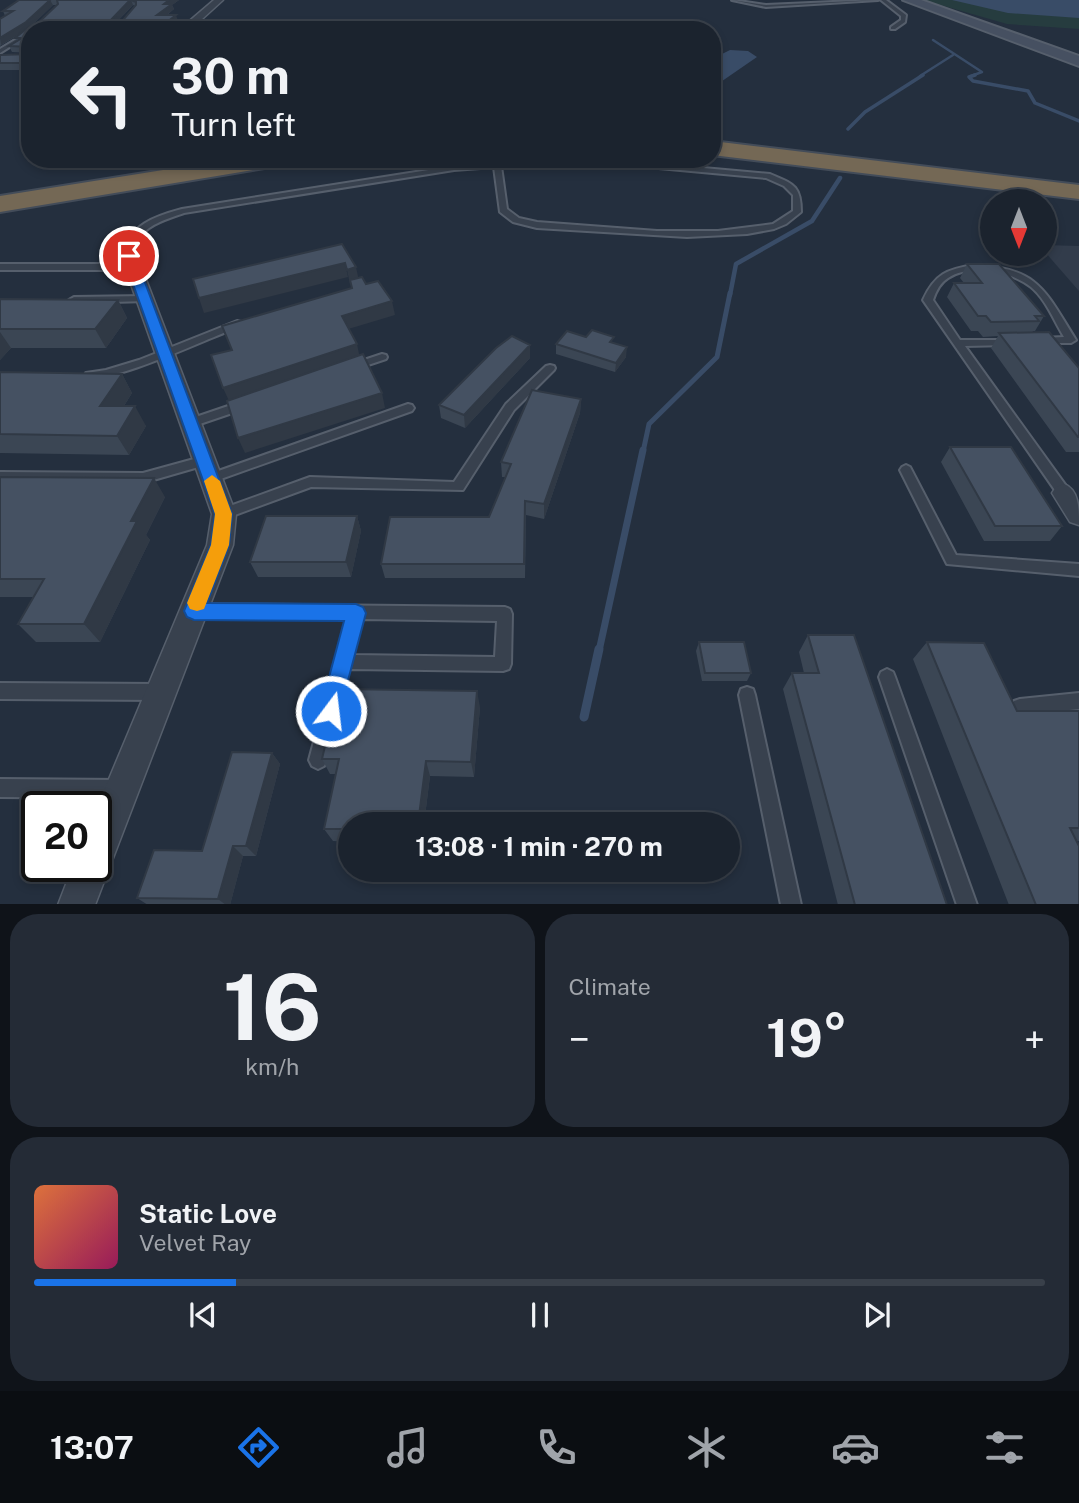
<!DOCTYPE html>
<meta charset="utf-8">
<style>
body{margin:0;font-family:"Public Sans",sans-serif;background:#242b36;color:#f1f3f6;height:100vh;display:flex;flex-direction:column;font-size:26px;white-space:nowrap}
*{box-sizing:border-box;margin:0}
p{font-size:23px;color:#a0a4aa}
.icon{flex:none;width:38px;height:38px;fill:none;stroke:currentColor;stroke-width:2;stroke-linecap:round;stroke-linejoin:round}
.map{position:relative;height:904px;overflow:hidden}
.panel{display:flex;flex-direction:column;gap:10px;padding:10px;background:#0f1319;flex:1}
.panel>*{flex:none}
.banner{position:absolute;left:21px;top:21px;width:700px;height:147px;border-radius:28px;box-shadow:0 4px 10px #0003,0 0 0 2px #39404a;background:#1b232e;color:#f1f3f6;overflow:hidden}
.needle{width:46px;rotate:180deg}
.fabs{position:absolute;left:980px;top:189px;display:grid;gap:14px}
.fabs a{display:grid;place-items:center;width:77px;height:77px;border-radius:50%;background:#1b232e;box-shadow:0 4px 10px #0003,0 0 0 2px #39404a;font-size:35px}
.speed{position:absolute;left:21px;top:791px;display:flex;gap:14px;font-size:35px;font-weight:700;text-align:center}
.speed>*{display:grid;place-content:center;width:91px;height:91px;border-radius:50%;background:#1b232e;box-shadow:0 4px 10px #0003,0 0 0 2px #39404a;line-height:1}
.speed .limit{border:4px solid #111;border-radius:10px;background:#fff;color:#111}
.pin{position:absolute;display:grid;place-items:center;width:60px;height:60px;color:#fff;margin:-30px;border:4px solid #fff;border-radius:50%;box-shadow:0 2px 7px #0007}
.me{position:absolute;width:77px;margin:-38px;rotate:15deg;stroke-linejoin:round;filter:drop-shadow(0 0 5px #0008)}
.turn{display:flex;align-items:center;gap:24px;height:147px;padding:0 35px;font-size:32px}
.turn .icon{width:91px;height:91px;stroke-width:2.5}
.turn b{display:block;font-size:49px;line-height:60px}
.big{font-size:52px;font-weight:700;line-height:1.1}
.panel .card{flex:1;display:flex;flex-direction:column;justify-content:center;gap:10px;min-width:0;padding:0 24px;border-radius:28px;background:#242b36}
.panel .dial{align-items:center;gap:0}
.dial b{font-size:91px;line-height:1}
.song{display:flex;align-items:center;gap:21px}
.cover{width:84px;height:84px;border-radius:10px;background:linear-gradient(135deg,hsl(20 70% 55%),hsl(330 70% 35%))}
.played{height:7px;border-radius:4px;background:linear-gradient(90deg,#1a73e8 20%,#39404a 20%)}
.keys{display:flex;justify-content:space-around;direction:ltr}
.heat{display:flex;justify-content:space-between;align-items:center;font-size:38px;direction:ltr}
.panel .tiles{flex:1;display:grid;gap:10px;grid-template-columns:1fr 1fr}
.card:last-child{grid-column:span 2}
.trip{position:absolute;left:338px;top:812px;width:402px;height:70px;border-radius:35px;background:#1b232e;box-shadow:0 4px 10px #0003,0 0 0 2px #39404a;font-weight:700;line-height:70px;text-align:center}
.tabs{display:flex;height:112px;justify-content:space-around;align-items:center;background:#0b0e12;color:#a0a4aa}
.tabs .icon{width:49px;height:49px}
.tabs .current{color:#1a73e8}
.tabs b{font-size:32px;color:#f1f3f6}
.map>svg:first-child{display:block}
.airport{fill:#323c4b}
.green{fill:#263c3f}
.water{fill:#394c67}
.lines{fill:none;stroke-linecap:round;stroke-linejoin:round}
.stream-far5{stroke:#394c67;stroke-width:2.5}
.stream-far4{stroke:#394c67;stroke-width:3.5}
.stream-far3{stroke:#394c67;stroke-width:4.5}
.stream-far2{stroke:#394c67;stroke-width:5}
.stream-far1{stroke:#394c67;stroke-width:7}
.stream{stroke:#394c67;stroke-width:9}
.lane-casing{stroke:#565f6c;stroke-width:4}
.street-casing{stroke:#565f6c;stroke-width:3}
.secondary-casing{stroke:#565f6c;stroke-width:4}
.highway-casing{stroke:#434c59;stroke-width:4}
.lane{fill:#38414e;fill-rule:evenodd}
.street{fill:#38414e;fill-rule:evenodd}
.secondary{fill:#465061;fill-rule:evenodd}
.highway{fill:#746855;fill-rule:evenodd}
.wall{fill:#3b4654;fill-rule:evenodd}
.shaded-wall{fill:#303945}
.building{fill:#455162;stroke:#303945;stroke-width:2}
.route{fill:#1a73e8;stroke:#114b97;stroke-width:2}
.slow{fill:#f59e0b}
</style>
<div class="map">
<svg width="1079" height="905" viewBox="0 0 1079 905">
<rect width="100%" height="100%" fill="#242f3e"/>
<!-- airport -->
<path class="airport" d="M 1045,245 L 1079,246 L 1079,291 L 1045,252 Z"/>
<!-- green -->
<path class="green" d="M 923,0 L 1079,0 L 1079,29 L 1007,24 Z"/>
<!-- water -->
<path class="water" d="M 952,0 L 1079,0 L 1079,18 L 1008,13 Z
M 730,50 L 748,51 L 757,57 L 712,88 L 712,59 Z"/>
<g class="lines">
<!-- stream-far5 -->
<path class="stream-far5" d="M 933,40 L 982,72 L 971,76
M 920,76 L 953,55"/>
<!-- stream-far4 -->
<path class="stream-far4" d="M 975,75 L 969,77 L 973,81 L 1028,91 L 1035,103 L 1079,121
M 848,129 L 865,112 L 923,75"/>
<!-- stream-far3 -->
<path class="stream-far3" d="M 730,295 L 736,264 L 812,221 L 840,178"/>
<!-- stream-far2 -->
<path class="stream-far2" d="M 643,452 L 649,424 L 717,357 L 730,293"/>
<!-- stream-far1 -->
<path class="stream-far1" d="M 599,651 L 643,450"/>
<!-- stream -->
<path class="stream" d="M 584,717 L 599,649"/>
<!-- lane casing -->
<g class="lane-casing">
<path id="lane" d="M 732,0 L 766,5 L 878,0 L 766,7 Z
M 881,0 L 886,0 L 906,15 L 905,22 L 895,29 L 891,29 L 891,27 L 901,20 L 901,16 Z
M 30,31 L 30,34 L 0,53 L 0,49 Z
M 615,160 L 770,174 C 793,184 801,185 801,212 L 786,224 L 774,229 L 747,234 L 687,237 L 537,228 L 513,222 L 500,212 L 494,167 L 454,170 L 184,213 C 167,219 145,225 136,242 C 133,246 134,253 132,258 L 125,256 C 127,225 156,216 182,209 L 454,166 L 497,162 ZM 615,164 L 766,178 L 784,186 L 793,195 L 793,211 L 773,224 L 718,231 L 657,231 L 537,222 L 519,218 L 507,209 L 501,166 Z
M 0,264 L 133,264 L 138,267 L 133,270 L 0,270 Z
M 975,265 C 1039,268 1045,291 1076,340 L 1071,343 L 1037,343 L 1036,341 L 1041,338 L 1064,337 C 1054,321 1046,299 1031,287 C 1010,271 971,263 948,278 C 940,283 936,291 933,300 L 960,340 L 1013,340 L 1014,342 L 1009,345 L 965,346 L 1069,490 L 1070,493 L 1069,496 L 1059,496 L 923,300 C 935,274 947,269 975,265 Z
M 145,296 L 150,299 L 148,301 L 74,303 L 69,300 L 74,297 Z
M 237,321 L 241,322 L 241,326 C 215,335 103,389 85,375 L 86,373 L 106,370 L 139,360 Z
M 382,354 L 386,355 L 387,357 L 386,359 L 353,370 L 348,367 L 349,365 Z
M 550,365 L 554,366 L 555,368 L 554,370 L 514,410 L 463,490 L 311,487 L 224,519 L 219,518 L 217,514 L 219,510 L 310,477 L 454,482 L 506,404 L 546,366 Z
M 243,401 L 249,405 L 247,408 L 191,427 L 185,423 L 187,420 Z
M 408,404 L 412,405 L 414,408 L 412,411 L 215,481 L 207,481 L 205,478 L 207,475 Z
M 205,456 L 209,458 L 211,461 L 209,464 L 143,483 L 0,482 L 0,472 L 143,473 Z
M 906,465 L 910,467 L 956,555 L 1079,564 L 1079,576 L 947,564 L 900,470 L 902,467 Z
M 194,604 L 505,607 L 510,609 L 512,614 L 511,664 L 509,669 L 503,671 L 349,669 L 327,760 L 324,766 L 318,769 L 312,766 L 309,760 L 347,619 L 194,618 L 189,616 L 187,611 L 189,606 ZM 362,619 L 497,621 L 495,657 L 353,655 Z
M 887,669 L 893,672 L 895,677 L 977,905 L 957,905 L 879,677 L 881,672 Z
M 0,683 L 161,684 L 167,686 L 169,692 L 167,698 L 161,700 L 0,699 Z
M 747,687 L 753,689 L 755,695 L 801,905 L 781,905 L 739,695 L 741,689 Z
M 1079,693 L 1079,709 L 1020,715 L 1014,713 L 1012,707 L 1014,701 L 1020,699 Z
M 0,779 L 122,780 L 128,783 L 131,789 L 128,795 L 122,798 L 0,797 Z"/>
</g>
<!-- street casing -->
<g class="street-casing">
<path id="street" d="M 214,0 L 223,0 L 190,30 L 179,30 Z
M 129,251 L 137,256 L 236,514 L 233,545 L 95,905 L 58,905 L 73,866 L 96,866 L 96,810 L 207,545 L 212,514 L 121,256 Z
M 1064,484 C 1079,490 1079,508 1079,525 L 1070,522 L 1052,493 L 1056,487 Z"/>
</g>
<!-- secondary casing -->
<g class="secondary-casing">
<path id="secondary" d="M 903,0 L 921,0 L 1079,56 L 1079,66 Z"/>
</g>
<!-- highway casing -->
<g class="highway-casing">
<path id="highway" d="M 712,141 L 1079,185 L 1079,199 L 712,155 Z
M 232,159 L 288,159 L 285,164 L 277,166 L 0,212 L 0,196 Z"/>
</g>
<!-- lane -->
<use href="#lane" class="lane"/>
<!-- street -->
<use href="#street" class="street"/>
<!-- secondary -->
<use href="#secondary" class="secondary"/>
<!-- highway -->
<use href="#highway" class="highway"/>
</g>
<!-- wall -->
<path class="wall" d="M 19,0 L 179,0 L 172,5 L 174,9 L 167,15 L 178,21 L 167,30 L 30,30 L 30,70 L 0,70 L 0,55 L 29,54 L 29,53 L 12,52 L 9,46 L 17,41 L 15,38 L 23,32 L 0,46 L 0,19 L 5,16 L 3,11 ZM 53,5 L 57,5 L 35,26 L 31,26 ZM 133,5 L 135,6 L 118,26 L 113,26 Z
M 967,264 L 1044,316 L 1035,331 L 1033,331 L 1032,333 L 1079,368 L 1079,452 L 1066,452 L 991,348 L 998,336 L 983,337 L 978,331 L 971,331 L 947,297 L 954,283 L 964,283 L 960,278 Z
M 0,299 L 118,300 L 127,318 L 106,348 L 11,348 L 0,360 Z
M 586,337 L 614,343 L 626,357 L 615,372 L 556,354 L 556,344 Z
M 530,345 L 530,358 L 465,428 L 441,418 L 439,405 Z
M 0,372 L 122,374 L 132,393 L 124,406 L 146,426 L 129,455 L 0,453 Z
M 581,399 L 580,413 L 544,519 L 526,515 L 525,578 L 385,578 L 381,564 L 489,517 L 506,477 L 502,477 L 501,462 Z
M 950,447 L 1062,526 L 1050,541 L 984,541 L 941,462 Z
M 0,477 L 165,497 L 146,535 L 150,540 L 100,642 L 36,642 L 18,624 L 33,597 L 0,597 Z
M 357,516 L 361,531 L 351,577 L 258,577 L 250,562 Z
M 808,635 L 947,905 L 838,905 L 783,689 L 792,673 L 804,673 L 799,652 Z
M 699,642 L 751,673 L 747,681 L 702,681 L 696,651 Z
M 927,642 L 1017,711 L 1079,711 L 1079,841 L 1077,841 L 1079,905 L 1009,905 L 913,659 Z
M 480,707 L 474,777 L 430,776 L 424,824 L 350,824 L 350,842 L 333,841 L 324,829 L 336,774 L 330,774 L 322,759 Z
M 272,753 L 280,764 L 256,856 L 243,856 L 230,905 L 148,905 L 137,898 L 202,851 Z"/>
<!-- shaded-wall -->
<path class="shaded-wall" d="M 50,0 L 53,5 L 29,28 L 1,45 L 0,38 Z
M 131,0 L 133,5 L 111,28 L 109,26 L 109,22 Z
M 169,0 L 179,0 L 172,5 L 174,9 L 159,21 L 157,15 L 164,4 Z
M 176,15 L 178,21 L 167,30 L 157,30 Z
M 345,263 L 348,277 L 204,313 L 199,298 Z
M 356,267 L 359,281 L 350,284 L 347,270 Z
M 118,300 L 127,318 L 106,348 L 95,329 Z
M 392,301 L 395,315 L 345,330 L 342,316 Z
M 0,332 L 11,348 L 0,360 Z
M 357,344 L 360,359 L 230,403 L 223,388 Z
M 530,345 L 530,358 L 465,428 L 464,415 Z
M 627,347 L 626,357 L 615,372 L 616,363 Z
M 122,374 L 132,393 L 112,425 L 100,406 Z
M 382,393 L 385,408 L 245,453 L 238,438 Z
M 581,399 L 580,413 L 544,519 L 544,504 Z
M 135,406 L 146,426 L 129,455 L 117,436 Z
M 154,478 L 165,497 L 146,535 L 150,540 L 100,642 L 84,624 L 131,521 Z
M 357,516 L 361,531 L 351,577 L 346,562 Z
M 477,691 L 480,707 L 474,777 L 471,762 Z
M 272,753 L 280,764 L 256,856 L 246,846 Z
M 426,761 L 430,776 L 424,824 L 418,824 Z
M 233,846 L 243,856 L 230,905 L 226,905 L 218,899 Z"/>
<!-- building -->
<path class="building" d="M 19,0 L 50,0 L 26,22 L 0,38 L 0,19 L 13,11 L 3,11 Z
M 57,0 L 130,0 L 109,22 L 109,26 L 118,26 L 136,5 L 136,2 L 131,0 L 169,0 L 164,4 L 172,4 L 157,15 L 176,15 L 157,30 L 30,30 L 30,63 L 0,63 L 0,55 L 29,54 L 29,47 L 9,46 L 22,38 L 15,38 L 30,26 L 35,26 L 58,4 Z
M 342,244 L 356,267 L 347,270 L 345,263 L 199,298 L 193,279 Z
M 967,264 L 999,264 L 1044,316 L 1035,316 L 1039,321 L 991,322 L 986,316 L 978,316 L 954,283 L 982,283 Z
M 362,277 L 366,284 L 378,281 L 392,301 L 342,316 L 357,344 L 223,388 L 211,355 L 232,350 L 222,326 L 352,288 L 350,280 Z
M 0,299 L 118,300 L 95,329 L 0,329 Z
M 592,330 L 614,337 L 610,342 L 627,347 L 616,363 L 556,344 L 567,331 L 586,337 Z
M 1049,332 L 1079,368 L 1079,437 L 1078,437 L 999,333 Z
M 512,336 L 530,345 L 464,415 L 439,405 L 496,348 Z
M 363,354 L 382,393 L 238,438 L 227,401 Z
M 0,372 L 122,374 L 100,406 L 135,406 L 117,436 L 0,434 Z
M 532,390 L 581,399 L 544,504 L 525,501 L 524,564 L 381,564 L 390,517 L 489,517 L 511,464 L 501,462 Z
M 950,447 L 1011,447 L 1062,526 L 995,526 Z
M 0,477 L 154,478 L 131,521 L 137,521 L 84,624 L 18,624 L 44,579 L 0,579 Z
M 266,516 L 357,516 L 346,562 L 250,562 Z
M 808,635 L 854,635 L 947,905 L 855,905 L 792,673 L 819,673 Z
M 699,642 L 744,642 L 751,673 L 705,673 Z
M 927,642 L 984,643 L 1017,711 L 1079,711 L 1079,828 L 1070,828 L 1079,846 L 1079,905 L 1036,905 Z
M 338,689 L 477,691 L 471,762 L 426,761 L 418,824 L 350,824 L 350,829 L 324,829 L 339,759 L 322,759 Z
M 232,752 L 272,753 L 246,846 L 233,846 L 218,899 L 137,898 L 154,850 L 202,851 Z"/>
<!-- route -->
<path class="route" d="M 129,253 L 135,256 L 232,514 L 229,545 L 207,603 L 356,604 L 363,607 L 366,613 L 338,718 L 331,722 L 323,718 L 320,711 L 344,621 L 194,620 L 187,617 L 184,611 L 211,545 L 215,514 L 123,256 Z"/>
<!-- slow -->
<path class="slow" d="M 212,475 L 220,481 L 232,514 L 229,545 L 204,609 L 197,611 L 190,609 L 187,603 L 211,545 L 215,514 L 204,481 Z"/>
</svg>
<div class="fabs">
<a><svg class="needle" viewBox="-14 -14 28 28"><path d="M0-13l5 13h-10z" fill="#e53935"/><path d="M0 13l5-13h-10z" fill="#a0a4aa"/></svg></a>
</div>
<div class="speed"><div class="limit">20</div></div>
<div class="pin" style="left:129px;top:256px;background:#d93025"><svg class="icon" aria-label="arrive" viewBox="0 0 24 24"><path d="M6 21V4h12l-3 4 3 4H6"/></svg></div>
<svg class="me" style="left:331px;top:711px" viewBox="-20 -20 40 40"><circle r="17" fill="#1a73e8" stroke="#fff" stroke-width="3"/><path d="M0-11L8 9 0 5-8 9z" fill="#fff"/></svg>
<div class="trip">13:08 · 1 min · 270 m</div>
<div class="banner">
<div class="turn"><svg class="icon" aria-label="left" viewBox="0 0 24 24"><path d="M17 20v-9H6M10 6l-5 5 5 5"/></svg><div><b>30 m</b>Turn left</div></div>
</div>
</div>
<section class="panel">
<div class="tiles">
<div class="card dial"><b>16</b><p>km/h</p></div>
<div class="card"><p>Climate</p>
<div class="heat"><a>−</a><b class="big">19°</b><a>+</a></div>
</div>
<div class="card">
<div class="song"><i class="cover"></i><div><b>Static Love</b><p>Velvet Ray</p></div></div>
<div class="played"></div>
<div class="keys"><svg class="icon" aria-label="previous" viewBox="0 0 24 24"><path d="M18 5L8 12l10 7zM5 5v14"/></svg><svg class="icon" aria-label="pause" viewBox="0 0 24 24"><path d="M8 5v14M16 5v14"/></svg><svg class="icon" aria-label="next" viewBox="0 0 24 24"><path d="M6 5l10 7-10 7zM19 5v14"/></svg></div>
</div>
</div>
</section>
<nav class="tabs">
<b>13:07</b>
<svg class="icon current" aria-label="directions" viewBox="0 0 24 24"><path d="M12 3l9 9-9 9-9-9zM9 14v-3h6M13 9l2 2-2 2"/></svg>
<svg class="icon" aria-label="music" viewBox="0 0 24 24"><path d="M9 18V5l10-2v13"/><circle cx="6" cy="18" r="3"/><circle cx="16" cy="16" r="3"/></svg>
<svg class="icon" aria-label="phone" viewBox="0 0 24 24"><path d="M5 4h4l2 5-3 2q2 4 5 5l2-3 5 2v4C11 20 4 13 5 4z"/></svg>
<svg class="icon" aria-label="climate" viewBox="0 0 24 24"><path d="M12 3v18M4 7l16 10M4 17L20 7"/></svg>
<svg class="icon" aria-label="car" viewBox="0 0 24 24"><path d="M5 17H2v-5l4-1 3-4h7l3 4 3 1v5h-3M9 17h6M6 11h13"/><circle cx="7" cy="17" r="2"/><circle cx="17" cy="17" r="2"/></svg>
<svg class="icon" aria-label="filters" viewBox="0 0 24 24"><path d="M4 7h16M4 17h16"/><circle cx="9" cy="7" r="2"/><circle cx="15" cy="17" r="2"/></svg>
</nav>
